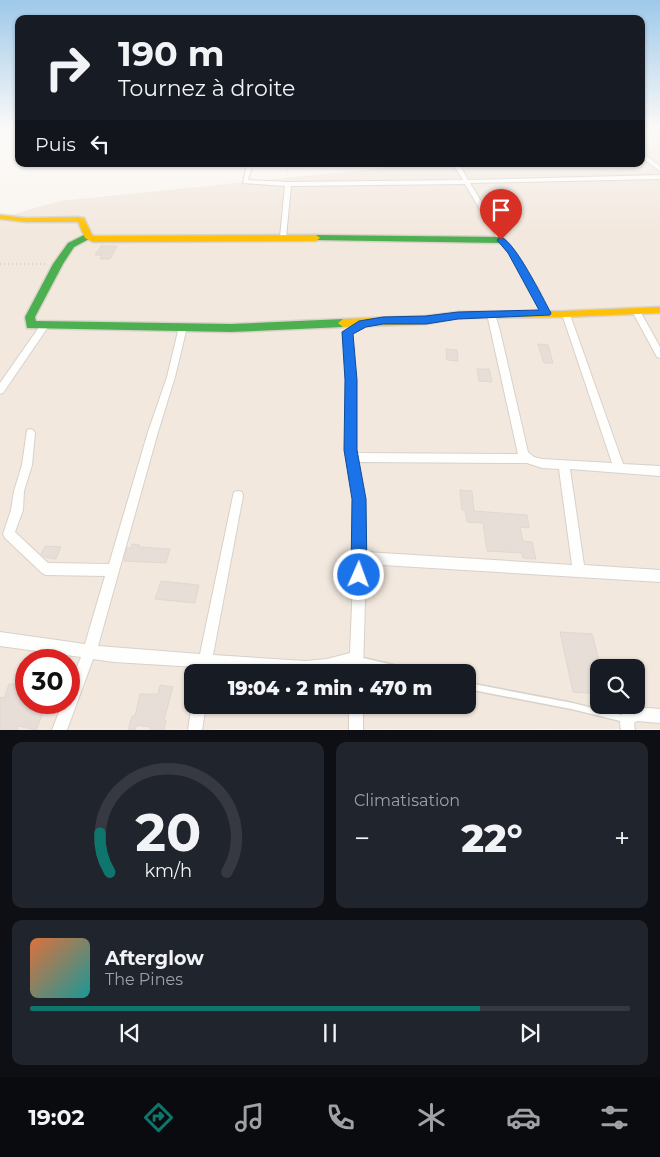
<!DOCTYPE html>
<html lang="fr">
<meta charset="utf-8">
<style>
body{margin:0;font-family:Montserrat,sans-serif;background:#20242c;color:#f1f3f6;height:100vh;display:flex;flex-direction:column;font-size:19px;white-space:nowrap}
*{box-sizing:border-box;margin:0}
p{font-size:16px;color:#9ea1a6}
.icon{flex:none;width:28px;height:28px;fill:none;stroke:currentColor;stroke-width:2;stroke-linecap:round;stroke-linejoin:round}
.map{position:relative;height:730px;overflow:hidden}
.details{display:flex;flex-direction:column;gap:12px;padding:12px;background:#0d0f14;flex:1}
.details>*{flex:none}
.banner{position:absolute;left:15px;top:15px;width:630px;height:152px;border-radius:10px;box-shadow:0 1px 4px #0004;background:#171b24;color:#f1f3f6;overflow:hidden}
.fabs{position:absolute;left:590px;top:659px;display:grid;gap:10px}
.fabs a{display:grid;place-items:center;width:55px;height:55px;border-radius:10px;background:#171b24;box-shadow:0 1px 4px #0004;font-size:25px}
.speed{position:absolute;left:15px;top:649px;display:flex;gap:10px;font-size:25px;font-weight:700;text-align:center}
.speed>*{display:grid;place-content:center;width:65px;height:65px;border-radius:50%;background:#171b24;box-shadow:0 1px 4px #0004;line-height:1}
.speed .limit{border:8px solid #d22;background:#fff;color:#111}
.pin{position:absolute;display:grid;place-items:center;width:42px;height:42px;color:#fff;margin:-51px -21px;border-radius:50% 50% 50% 0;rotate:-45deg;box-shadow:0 0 5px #0007}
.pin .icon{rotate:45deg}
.me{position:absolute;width:55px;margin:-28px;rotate:2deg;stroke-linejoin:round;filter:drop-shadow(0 0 4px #0008)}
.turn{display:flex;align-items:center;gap:18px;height:105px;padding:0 20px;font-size:22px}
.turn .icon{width:65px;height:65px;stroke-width:2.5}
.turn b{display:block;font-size:35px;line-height:42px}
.then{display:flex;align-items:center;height:48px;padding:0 20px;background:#0003;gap:10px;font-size:19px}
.big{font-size:38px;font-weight:800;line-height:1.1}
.details .widget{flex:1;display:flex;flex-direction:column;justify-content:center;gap:8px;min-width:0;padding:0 18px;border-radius:10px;background:#20242c}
.details .dial{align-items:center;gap:0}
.dial svg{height:130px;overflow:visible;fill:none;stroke:#363941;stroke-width:7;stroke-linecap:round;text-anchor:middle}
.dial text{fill:#f1f3f6;stroke:none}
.song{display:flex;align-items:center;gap:15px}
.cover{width:60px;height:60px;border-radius:8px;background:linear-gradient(135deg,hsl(20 70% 55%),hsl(180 70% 35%))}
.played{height:5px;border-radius:2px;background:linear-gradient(90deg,#0f766e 75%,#363941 75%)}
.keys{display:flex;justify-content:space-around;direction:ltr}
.heat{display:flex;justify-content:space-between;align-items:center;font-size:28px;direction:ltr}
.details .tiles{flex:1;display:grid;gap:12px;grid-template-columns:1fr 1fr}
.widget:last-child{grid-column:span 2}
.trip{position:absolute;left:184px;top:664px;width:292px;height:50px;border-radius:10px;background:#171b24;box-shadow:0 1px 4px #0004;font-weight:800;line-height:50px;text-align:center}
.tabs{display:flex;height:80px;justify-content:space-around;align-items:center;background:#090b0e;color:#9ea1a6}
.tabs .icon{width:35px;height:35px}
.tabs .on{color:#0f766e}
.tabs b{font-size:22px;color:#f1f3f6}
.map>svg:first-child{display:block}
.residential{fill:#f2e8de;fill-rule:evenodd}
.building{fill:#e6ded7;stroke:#e2d8d2}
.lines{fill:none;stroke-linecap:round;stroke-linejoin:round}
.lane-casing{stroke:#d7d1cb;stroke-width:9}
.street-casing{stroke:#d7d1cb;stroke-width:2}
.fast-casing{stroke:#d9d2cb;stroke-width:3}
.slow-casing{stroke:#d9d2cb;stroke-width:3}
.path-far1{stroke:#dcd5d0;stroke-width:1;stroke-dasharray:0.5 2.5;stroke-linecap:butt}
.path{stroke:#dcd5d0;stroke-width:2;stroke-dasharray:1 3;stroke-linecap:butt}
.lane{stroke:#fefefd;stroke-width:6}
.street{fill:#fefefd;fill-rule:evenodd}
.fast{fill:#4caf50;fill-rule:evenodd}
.slow{fill:#ffc107;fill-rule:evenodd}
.route{fill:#1a73e8;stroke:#114b97}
</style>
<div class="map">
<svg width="660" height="730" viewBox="0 0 660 730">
<rect width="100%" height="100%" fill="#f9f5f0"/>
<!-- residential -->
<path class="residential" d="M 641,129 L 660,129 L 660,729 L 0,730 L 0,218 L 60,201 L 384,168 L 387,164 L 641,164 ZM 26,660 L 69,660 L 69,702 L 26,702 ZM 599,668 L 636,668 L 636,705 L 599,705 ZM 192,672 L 468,672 L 468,705 L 192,705 Z"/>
<!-- building -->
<path class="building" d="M 101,246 L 117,246 L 110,259 L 100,259 L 102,255 L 95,255 Z
M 538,344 L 548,345 L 553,363 L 544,363 Z
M 446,349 L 457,350 L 458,361 L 447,360 Z
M 477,369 L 489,369 L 492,382 L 479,381 Z
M 460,490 L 472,491 L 474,511 L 527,515 L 529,528 L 520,527 L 523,541 L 532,542 L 536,559 L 523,558 L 522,553 L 487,551 L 483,523 L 467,522 L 465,510 L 462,510 Z
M 132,544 L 140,545 L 139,547 L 170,549 L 166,563 L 124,561 L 127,548 L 131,548 Z
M 45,546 L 61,547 L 56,559 L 45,557 L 41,554 Z
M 161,581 L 199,585 L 195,603 L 155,599 Z
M 560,632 L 592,634 L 601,668 L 599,668 L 599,694 L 573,692 Z
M 9,684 L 26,684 L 26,702 L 48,702 L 36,730 L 18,726 L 17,730 L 0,730 L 0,697 L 4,698 Z
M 160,685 L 173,687 L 164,720 L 166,720 L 164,730 L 150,730 L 151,727 L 137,725 L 135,730 L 128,730 L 132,716 L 135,716 L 140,694 L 158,694 Z"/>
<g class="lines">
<!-- lane casing -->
<g class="lane-casing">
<path id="lane" d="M 358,660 L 410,672
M 468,686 L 572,706 L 625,719"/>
</g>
<!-- street casing -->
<g class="street-casing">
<path id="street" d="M 641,152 L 660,166 L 660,171 L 641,157 Z
M 247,164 L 253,164 L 248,180 L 288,182 L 463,180 L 453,164 L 459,164 L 468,180 L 660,175 L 660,179 L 470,183 L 504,239 L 514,251 L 538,288 L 550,313 L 546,316 L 542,313 L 530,288 L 509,253 L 498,240 L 465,184 L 291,186 L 286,237 L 283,239 L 280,237 L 285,186 L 243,183 Z
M 636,308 L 640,311 L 660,347 L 660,358 L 657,357 L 632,311 Z
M 491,311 L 495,314 L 500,331 L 528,452 L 534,457 L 542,459 L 612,463 L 562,314 L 563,312 L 569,312 L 623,464 L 660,466 L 660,476 L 570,469 L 584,565 L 660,570 L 660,582 L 366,564 L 363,672 L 349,672 L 349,667 C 305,678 256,671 211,668 L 210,672 L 196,672 L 197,667 L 114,662 L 93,659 L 67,730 L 52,730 L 63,702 L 69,702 L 69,687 L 81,657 L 0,646 L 0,632 L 85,644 L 105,576 L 46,575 L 42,573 L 5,538 L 3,534 L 11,510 L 14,491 L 22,465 L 27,430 L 30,429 L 33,430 L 35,433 L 32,465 L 24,491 L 23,510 L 15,532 L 48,563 L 109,564 L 148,432 L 167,377 L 179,327 L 183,324 L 186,325 L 187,327 L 175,377 L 158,432 L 98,646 L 200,654 L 233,496 L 234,492 L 238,491 L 242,492 L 243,496 L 213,655 L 305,661 L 327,659 L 350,653 L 354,558 L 354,499 L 345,450 L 347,380 L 344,332 L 348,329 L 352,332 L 355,380 L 356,453 L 518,454 L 487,314 ZM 357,462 L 527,463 L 542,468 L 559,469 L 572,565 L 366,552 L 364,499 Z
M 45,322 L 48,323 L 49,325 L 48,327 L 3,393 L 0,394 L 0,383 L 42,323 Z
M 192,703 L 192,705 L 206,705 L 202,730 L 188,730 Z
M 349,705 L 363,705 L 363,730 L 349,730 Z
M 636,707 L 660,709 L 660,723 L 637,721 L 634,723 L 635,730 L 621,730 C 618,714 622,712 636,707 Z"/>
</g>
<!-- fast casing -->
<g class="fast-casing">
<path id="fast" d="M 88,233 L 92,236 L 91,238 L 74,247 L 63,264 L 35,317 L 36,321 L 231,324 L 343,319 L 348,323 L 343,327 L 231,332 L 27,328 L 25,317 L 53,264 L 68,243 Z
M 316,235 L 501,237 L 505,240 L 501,243 L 313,240 L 313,236 Z"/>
</g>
<!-- slow casing -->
<g class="slow-casing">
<path id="slow" d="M 0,215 L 26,218 L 77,217 L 84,218 L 92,235 L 95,236 L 316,235 L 320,238 L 316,241 L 93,242 L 85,238 L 78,222 L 26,222 L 0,219 Z
M 660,307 L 660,313 L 566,317 L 458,318 L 426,324 L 343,327 L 338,323 L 343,319 L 426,316 L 458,312 L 566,311 Z"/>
</g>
<!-- path-far1 -->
<path class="path-far1" d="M 287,179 L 288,164"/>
<!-- path -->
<path class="path" d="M 0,264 L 48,264"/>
<!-- lane -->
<use href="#lane" class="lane"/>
<!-- street -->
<use href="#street" class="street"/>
<!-- fast -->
<use href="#fast" class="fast"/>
<!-- slow -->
<use href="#slow" class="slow"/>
</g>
<!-- sky -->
<linearGradient id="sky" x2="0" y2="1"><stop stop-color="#9ec9e9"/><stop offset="0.56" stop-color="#fcfaf8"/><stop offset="1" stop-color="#fcfaf8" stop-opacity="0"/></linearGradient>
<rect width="660" height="231" fill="url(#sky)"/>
<!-- route -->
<path class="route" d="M 501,237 C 516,243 542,297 551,313 L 550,315 L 458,319 L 426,324 L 383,324 L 366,327 L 353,334 L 357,380 L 357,450 L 366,499 L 367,575 L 365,580 L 359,583 L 354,580 L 351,575 L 352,499 L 344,450 L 345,380 L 342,332 L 359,321 L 383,317 L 426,316 L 458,312 L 539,310 L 508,253 L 497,240 Z"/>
</svg>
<div class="fabs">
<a><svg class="icon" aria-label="search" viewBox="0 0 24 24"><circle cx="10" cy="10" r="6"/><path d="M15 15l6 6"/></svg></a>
</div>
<div class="speed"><div class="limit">30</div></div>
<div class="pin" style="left:501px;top:240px;background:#d93025"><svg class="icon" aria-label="arrive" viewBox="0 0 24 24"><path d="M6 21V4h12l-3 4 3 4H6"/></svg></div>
<svg class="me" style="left:359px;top:575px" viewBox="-20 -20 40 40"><circle r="17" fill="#1a73e8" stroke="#fff" stroke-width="3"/><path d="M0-11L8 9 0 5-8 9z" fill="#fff"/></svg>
<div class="trip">19:04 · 2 min · 470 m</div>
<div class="banner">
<div class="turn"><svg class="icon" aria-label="right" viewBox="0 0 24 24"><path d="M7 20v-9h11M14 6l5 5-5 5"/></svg><div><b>190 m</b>Tournez à droite</div></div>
<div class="then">Puis<svg class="icon" aria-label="left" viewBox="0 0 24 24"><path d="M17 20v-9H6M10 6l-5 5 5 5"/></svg></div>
</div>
</div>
<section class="details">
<div class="tiles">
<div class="widget dial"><svg viewBox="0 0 100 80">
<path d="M14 69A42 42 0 1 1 86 69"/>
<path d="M14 69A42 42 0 0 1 8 45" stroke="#0f766e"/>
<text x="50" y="56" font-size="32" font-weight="700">20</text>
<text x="50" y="72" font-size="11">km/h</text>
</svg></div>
<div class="widget"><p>Climatisation</p>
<div class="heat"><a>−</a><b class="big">22°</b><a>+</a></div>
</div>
<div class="widget">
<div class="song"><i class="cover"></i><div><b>Afterglow</b><p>The Pines</p></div></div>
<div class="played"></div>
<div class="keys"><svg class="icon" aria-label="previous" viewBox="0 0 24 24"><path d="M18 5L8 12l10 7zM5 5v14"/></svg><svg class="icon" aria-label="pause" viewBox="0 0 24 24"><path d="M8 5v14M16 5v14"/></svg><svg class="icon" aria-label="next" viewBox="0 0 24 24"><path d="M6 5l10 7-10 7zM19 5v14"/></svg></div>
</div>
</div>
</section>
<nav class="tabs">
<b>19:02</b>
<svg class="icon on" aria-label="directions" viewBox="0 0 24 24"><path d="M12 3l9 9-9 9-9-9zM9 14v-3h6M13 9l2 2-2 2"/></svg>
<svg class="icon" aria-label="music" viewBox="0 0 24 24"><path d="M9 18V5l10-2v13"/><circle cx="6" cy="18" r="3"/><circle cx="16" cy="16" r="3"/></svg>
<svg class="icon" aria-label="phone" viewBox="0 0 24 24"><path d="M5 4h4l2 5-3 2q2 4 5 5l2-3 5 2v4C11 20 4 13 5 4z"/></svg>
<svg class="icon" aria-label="climate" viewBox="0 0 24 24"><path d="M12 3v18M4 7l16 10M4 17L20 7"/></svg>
<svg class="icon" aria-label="car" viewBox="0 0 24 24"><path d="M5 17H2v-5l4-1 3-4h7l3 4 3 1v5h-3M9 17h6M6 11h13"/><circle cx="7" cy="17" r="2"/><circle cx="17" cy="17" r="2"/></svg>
<svg class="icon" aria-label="filters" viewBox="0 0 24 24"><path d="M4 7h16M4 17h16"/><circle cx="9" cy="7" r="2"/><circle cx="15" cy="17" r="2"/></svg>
</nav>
